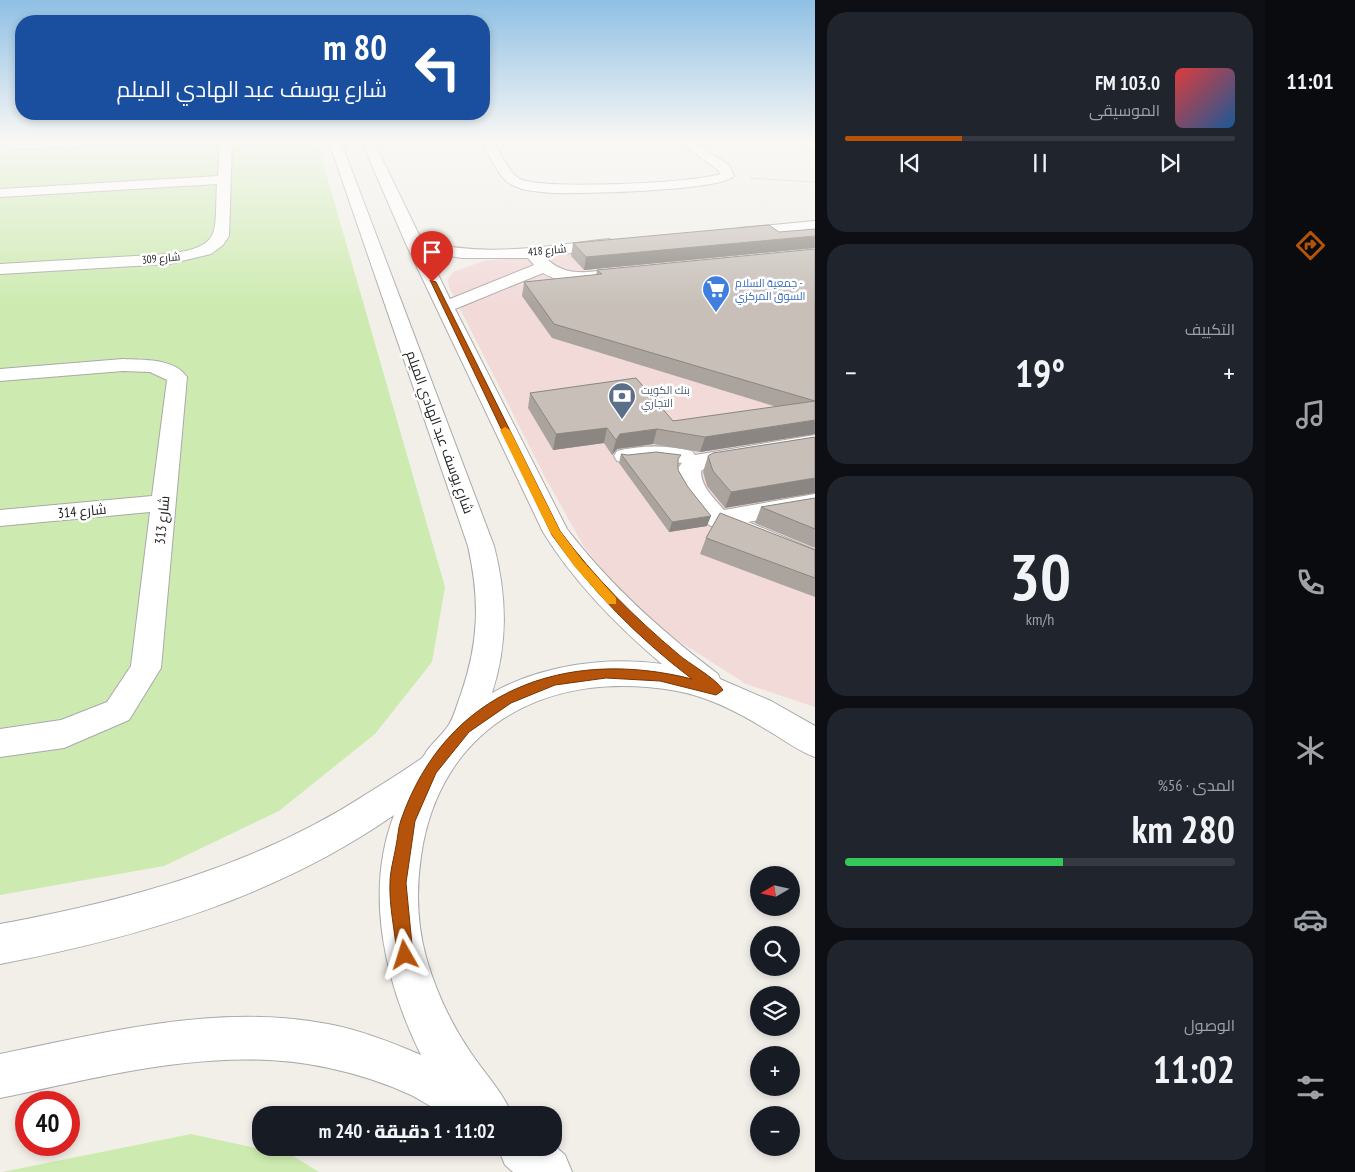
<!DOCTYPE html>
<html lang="ar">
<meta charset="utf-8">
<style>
body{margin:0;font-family:"PT Sans Narrow",Cairo,sans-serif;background:#20242c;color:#f1f3f6;direction:rtl;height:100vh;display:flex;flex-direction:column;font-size:19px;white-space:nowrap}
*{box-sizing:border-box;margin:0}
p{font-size:16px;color:#9ea1a6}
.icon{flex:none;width:28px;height:28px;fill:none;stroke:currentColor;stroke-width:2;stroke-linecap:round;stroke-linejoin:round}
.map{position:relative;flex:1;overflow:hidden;direction:ltr}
.sheet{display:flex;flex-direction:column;gap:12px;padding:12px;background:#0d0f14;width:450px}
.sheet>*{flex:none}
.hud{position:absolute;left:15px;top:15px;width:475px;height:105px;border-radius:20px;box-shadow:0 2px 8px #0003;direction:rtl;background:#1a4fa0;color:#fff;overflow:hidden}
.needle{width:32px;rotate:261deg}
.fabs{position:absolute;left:750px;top:866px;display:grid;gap:10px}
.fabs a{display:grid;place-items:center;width:50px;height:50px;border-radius:50%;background:#171b24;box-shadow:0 2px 8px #0003;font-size:25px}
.speed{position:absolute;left:15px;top:1091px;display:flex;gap:10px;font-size:25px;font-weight:700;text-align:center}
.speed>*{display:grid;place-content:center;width:65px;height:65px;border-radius:50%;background:#171b24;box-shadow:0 2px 8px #0003;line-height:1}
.speed .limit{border:8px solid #d22;background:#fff;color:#111}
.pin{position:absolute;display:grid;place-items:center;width:42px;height:42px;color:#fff;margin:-51px -21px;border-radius:50% 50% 50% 0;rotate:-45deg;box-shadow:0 0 5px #0007}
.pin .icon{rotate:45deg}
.me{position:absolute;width:55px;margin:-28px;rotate:354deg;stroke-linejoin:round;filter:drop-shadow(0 0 4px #0008)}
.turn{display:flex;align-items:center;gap:18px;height:105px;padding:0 20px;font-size:22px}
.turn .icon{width:65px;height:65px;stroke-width:2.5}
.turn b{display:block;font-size:35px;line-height:42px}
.big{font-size:38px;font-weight:800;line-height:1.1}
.sheet .tile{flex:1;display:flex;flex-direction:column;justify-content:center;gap:8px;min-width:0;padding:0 18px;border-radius:20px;background:#20242c}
.sheet .dial{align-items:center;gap:0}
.dial b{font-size:65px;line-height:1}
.song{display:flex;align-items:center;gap:15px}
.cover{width:60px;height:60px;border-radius:8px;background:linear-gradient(135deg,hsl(0 70% 55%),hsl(210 70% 35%))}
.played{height:5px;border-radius:2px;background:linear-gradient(90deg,#b45309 30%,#363941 30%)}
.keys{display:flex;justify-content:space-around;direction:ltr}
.heat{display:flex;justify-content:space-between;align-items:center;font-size:28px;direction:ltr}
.charge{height:8px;border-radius:4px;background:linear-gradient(90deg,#34c759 56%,#363941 0)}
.trip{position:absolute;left:252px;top:1106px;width:310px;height:50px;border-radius:20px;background:#171b24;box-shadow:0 2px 8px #0003;font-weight:800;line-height:50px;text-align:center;direction:rtl}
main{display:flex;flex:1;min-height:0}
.menu{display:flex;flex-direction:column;width:90px;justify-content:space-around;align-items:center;background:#090b0e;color:#9ea1a6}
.menu .icon{width:35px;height:35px}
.menu .selected{color:#b45309}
.menu b{font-size:22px;color:#f1f3f6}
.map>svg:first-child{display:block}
.commercial{fill:#f2dad9}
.grass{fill:#cdebb0}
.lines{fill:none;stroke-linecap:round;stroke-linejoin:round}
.minor-casing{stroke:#a9a9a9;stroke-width:2}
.path{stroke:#fa8072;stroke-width:1;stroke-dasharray:1 1;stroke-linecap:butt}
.minor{fill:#fff;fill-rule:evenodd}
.wall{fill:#aba49e}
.shaded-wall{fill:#8b8681}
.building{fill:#c7bfb8;stroke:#8b8681}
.route{fill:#b45309;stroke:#753606}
.slow{fill:#f59e0b}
.labels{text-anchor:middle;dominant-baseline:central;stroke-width:5;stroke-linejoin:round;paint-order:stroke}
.far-street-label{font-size:11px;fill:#222;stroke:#fff}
.far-shop-label{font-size:11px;fill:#366cbe;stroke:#fff;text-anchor:start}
.far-service-label{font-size:11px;fill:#4e5e75;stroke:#fff;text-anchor:start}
.street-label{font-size:14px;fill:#222;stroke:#fff}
</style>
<main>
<nav class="menu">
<b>11:01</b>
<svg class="icon selected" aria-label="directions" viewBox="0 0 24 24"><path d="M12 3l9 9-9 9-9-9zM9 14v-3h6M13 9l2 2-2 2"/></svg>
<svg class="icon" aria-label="music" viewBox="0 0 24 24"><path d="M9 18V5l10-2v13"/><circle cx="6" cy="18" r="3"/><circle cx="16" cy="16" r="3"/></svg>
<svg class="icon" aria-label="phone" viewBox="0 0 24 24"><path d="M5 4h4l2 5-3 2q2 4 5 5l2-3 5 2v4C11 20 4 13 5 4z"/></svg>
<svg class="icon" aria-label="climate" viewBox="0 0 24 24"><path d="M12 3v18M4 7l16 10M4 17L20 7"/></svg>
<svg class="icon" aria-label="car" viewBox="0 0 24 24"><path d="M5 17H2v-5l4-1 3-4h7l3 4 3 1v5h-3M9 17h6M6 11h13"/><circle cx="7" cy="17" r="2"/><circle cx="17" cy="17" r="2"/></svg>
<svg class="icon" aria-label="filters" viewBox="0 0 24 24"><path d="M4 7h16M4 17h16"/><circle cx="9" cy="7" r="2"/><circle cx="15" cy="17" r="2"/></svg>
</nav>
<section class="sheet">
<div class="tile">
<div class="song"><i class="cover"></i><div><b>103.0 FM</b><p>الموسيقى</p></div></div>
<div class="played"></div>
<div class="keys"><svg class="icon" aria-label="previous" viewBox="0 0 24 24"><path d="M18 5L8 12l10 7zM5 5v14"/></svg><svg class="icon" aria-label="pause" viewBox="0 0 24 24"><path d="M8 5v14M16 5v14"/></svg><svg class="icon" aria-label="next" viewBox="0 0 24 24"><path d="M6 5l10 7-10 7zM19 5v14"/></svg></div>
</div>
<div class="tile"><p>التكييف</p>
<div class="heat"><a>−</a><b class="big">19°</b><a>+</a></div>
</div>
<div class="tile dial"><b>30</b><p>km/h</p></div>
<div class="tile"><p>المدى · 56%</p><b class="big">280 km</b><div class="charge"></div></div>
<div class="tile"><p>الوصول</p><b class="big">11:02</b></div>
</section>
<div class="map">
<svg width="815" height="1172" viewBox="0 0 815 1172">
<rect width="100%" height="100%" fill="#f2efe9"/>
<!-- commercial -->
<path class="commercial" d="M 815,225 L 815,707 L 746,684 L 666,633 L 617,588 L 584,547 L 545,477 L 449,287 L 448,279 L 453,272 L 483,261 Z"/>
<!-- grass -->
<path class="grass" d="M 28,142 L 317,142 L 445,587 L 432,662 L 375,734 L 279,811 L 164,866 L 0,895 L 0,144 Z
M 191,1134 L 293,1156 L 319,1172 L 2,1172 Z"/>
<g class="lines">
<!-- minor casing -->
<g class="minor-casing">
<path id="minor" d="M 8,142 L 85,142 L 79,146 L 12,149 L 6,145 Z
M 220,142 L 232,142 L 229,236 L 223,245 L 211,254 L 169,264 L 0,274 L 0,264 L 169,254 C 224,246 214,233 217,184 L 0,197 L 0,189 L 218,176 Z
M 329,142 L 341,142 L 494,546 C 507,597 508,643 492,693 C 541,665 607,656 662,664 C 617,626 574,582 543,532 L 406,244 L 362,142 L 374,142 L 422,241 C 484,258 546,246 609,239 L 614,241 L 617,244 L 609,249 L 544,256 C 562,276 582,273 607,270 L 613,271 L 615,275 L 613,279 C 590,284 564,286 543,273 L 455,309 L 567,529 C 610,585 661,631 718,674 L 720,679 L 771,701 L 815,726 L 815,757 C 798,751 783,739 767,730 C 740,713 709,697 677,691 C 552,668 440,723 421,856 C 416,890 417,924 426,957 C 436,992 451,1024 471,1053 C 485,1074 503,1092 512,1115 C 493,1115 471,1118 452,1115 C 439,1113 423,1101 411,1095 C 385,1083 357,1074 329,1068 C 221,1044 106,1076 0,1098 L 0,1054 C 107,1032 219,1003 328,1024 C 360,1030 391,1042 421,1055 C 385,982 364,893 394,815 C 276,897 140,937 0,964 L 0,924 C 130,900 256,866 368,793 C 386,782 405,770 422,758 C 423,757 426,753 426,752 C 433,742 442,735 448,726 C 454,718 457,704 461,694 C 479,642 480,600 468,546 ZM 427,252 L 462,258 L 528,258 L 534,265 L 450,299 Z
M 481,142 L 493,142 C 501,153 508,172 520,179 C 541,190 697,183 720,174 L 718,170 L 679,142 L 693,142 L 729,165 L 734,176 C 722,191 578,194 553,193 C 540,192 524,191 512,185 C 498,178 490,154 481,142 Z
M 798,142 L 815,143 L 815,152 Z
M 815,221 L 815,229 L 739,238 L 731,233 L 739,228 Z
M 123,359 C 143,360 174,358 187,377 L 161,668 L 129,720 L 64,748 L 0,757 L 0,729 L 61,720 L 107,702 L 131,666 L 150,512 L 0,526 L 0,510 L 152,496 L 167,380 L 150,372 L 123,371 L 0,381 L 0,369 Z
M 815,435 L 815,449 L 707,467 L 701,471 C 701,487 714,498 724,510 L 815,494 L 815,510 L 748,522 L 815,550 L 815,569 L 709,525 L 686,496 L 677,479 L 677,469 L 682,463 L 653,460 L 625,463 L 617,461 L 614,456 L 617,451 C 641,445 668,445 692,451 L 695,455 Z
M 554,1145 L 565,1155 L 572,1172 L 513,1172 L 505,1165 L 498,1148 L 554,1148 Z"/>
</g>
<!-- path -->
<path class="path" d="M 751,178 L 815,182"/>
<!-- minor -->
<use href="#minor" class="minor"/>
</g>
<!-- wall -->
<path class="wall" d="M 779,232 L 815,236 L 815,248 L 584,270 L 571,256 L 573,243 Z
M 815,249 L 815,434 L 700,452 L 653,444 L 617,449 L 612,455 L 604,443 L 553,450 L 528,408 L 530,393 L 673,421 L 777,407 L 552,338 L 522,296 L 524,282 L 596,275 L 597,270 Z
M 815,437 L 725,508 L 707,486 L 703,472 L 708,456 Z
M 621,454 L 678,464 L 678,470 L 707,526 L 669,532 L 619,463 Z
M 815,498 L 815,548 L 755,523 L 761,507 Z
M 706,538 L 815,550 L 815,597 L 700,554 Z"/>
<!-- shaded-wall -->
<path class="shaded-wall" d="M 815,236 L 815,248 L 584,270 L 586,257 Z
M 815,420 L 815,434 L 700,452 L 705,437 Z
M 607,428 L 604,443 L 553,450 L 556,434 Z
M 657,429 L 653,444 L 617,449 L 612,455 L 616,440 L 620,434 Z
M 815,478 L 815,493 L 725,508 L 731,492 Z
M 711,516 L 707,526 L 669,532 L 672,522 Z"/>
<!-- building -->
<path class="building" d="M 769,225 L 779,232 L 815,229 L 815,236 L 586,257 L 573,243 Z
M 815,249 L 815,401 L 554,324 L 524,282 L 602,274 L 597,270 Z
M 636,378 L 673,421 L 815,401 L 815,420 L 705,437 L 657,429 L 620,434 L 616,440 L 607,428 L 556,434 L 530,393 Z
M 815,437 L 815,478 L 731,492 L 713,471 L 708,456 L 713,453 Z
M 656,452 L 681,455 L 678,459 L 678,470 L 688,487 L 711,516 L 672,522 L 621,454 L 628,455 Z
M 815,498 L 815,529 L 761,507 Z
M 720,513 L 815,550 L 815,578 L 706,538 Z"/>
<!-- sky -->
<linearGradient id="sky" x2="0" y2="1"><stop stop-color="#8fc0e4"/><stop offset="0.46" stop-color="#f9f8f5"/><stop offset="1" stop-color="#f9f8f5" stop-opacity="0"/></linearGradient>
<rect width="815" height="306" fill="url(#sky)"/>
<!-- route -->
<path class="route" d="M 430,280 L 436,282 L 560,531 C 594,577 634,617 678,654 C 689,664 716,678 723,690 L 716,695 L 660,681 L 606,678 L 555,685 L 511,703 L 469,732 L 436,773 L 415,821 L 406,883 L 413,955 L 411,961 L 405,963 L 399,961 L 397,955 C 395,931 389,906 390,883 C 390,871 394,858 396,846 C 398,837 398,828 401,820 C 446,690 566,647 692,679 C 638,638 591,590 552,535 Z"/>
<!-- slow -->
<path class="slow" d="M 505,427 L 510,430 L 560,531 L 582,560 L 616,598 L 616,604 L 608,604 L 574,566 L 550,532 L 500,430 Z"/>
<!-- icons -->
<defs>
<g id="supermarket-pin" transform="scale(1.4375)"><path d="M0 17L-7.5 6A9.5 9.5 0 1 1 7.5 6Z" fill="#3f7fe0" stroke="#fff"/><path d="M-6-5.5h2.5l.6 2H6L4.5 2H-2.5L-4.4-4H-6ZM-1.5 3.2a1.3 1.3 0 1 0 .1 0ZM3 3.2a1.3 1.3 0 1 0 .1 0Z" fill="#fff"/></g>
<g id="bank-pin" transform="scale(1.4375)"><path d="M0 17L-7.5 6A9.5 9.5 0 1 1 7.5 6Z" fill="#5c6f8a" stroke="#fff"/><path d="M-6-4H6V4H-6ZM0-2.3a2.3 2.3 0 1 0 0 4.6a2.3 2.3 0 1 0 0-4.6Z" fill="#fff"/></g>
</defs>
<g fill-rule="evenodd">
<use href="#supermarket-pin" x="716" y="289"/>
<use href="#bank-pin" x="622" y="396"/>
</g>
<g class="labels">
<!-- far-street labels -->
<g class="far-street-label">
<text transform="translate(547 250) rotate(-5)">شارع 418</text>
<text transform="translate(161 258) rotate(-5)">شارع 309</text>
</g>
<!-- far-shop labels -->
<g class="far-shop-label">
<text x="735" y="283">جمعية السلام -<tspan x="735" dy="13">السوق المركزي</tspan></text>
</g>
<!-- far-service labels -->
<g class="far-service-label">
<text x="641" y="390">بنك الكويت<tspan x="641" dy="13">التجاري</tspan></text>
</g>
<!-- street labels -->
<g class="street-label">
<text transform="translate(440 432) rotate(70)">شارع يوسف عبد الهادي الميلم</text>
<text transform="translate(82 511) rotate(-5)">شارع 314</text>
<text transform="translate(162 520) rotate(-84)">شارع 313</text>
</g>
</g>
</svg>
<div class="fabs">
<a><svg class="needle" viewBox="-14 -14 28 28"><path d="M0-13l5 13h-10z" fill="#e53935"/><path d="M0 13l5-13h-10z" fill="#9ea1a6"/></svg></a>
<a><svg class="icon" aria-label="search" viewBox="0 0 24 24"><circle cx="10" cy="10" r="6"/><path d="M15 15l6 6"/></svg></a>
<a><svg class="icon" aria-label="layers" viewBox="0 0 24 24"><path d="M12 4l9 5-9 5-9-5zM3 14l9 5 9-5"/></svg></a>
<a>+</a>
<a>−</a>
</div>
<div class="speed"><div class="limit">40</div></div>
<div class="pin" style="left:432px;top:282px;background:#d93025"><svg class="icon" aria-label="arrive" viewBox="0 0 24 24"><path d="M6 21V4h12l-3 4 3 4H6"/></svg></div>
<svg class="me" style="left:405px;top:955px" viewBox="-20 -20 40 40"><path d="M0-17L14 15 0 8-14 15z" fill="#b45309" stroke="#fff" stroke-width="4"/></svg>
<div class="trip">11:02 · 1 دقيقة · 240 m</div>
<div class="hud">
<div class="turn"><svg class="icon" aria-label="left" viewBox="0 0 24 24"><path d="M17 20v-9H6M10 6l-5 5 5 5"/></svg><div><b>80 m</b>شارع يوسف عبد الهادي الميلم</div></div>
</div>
</div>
</main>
